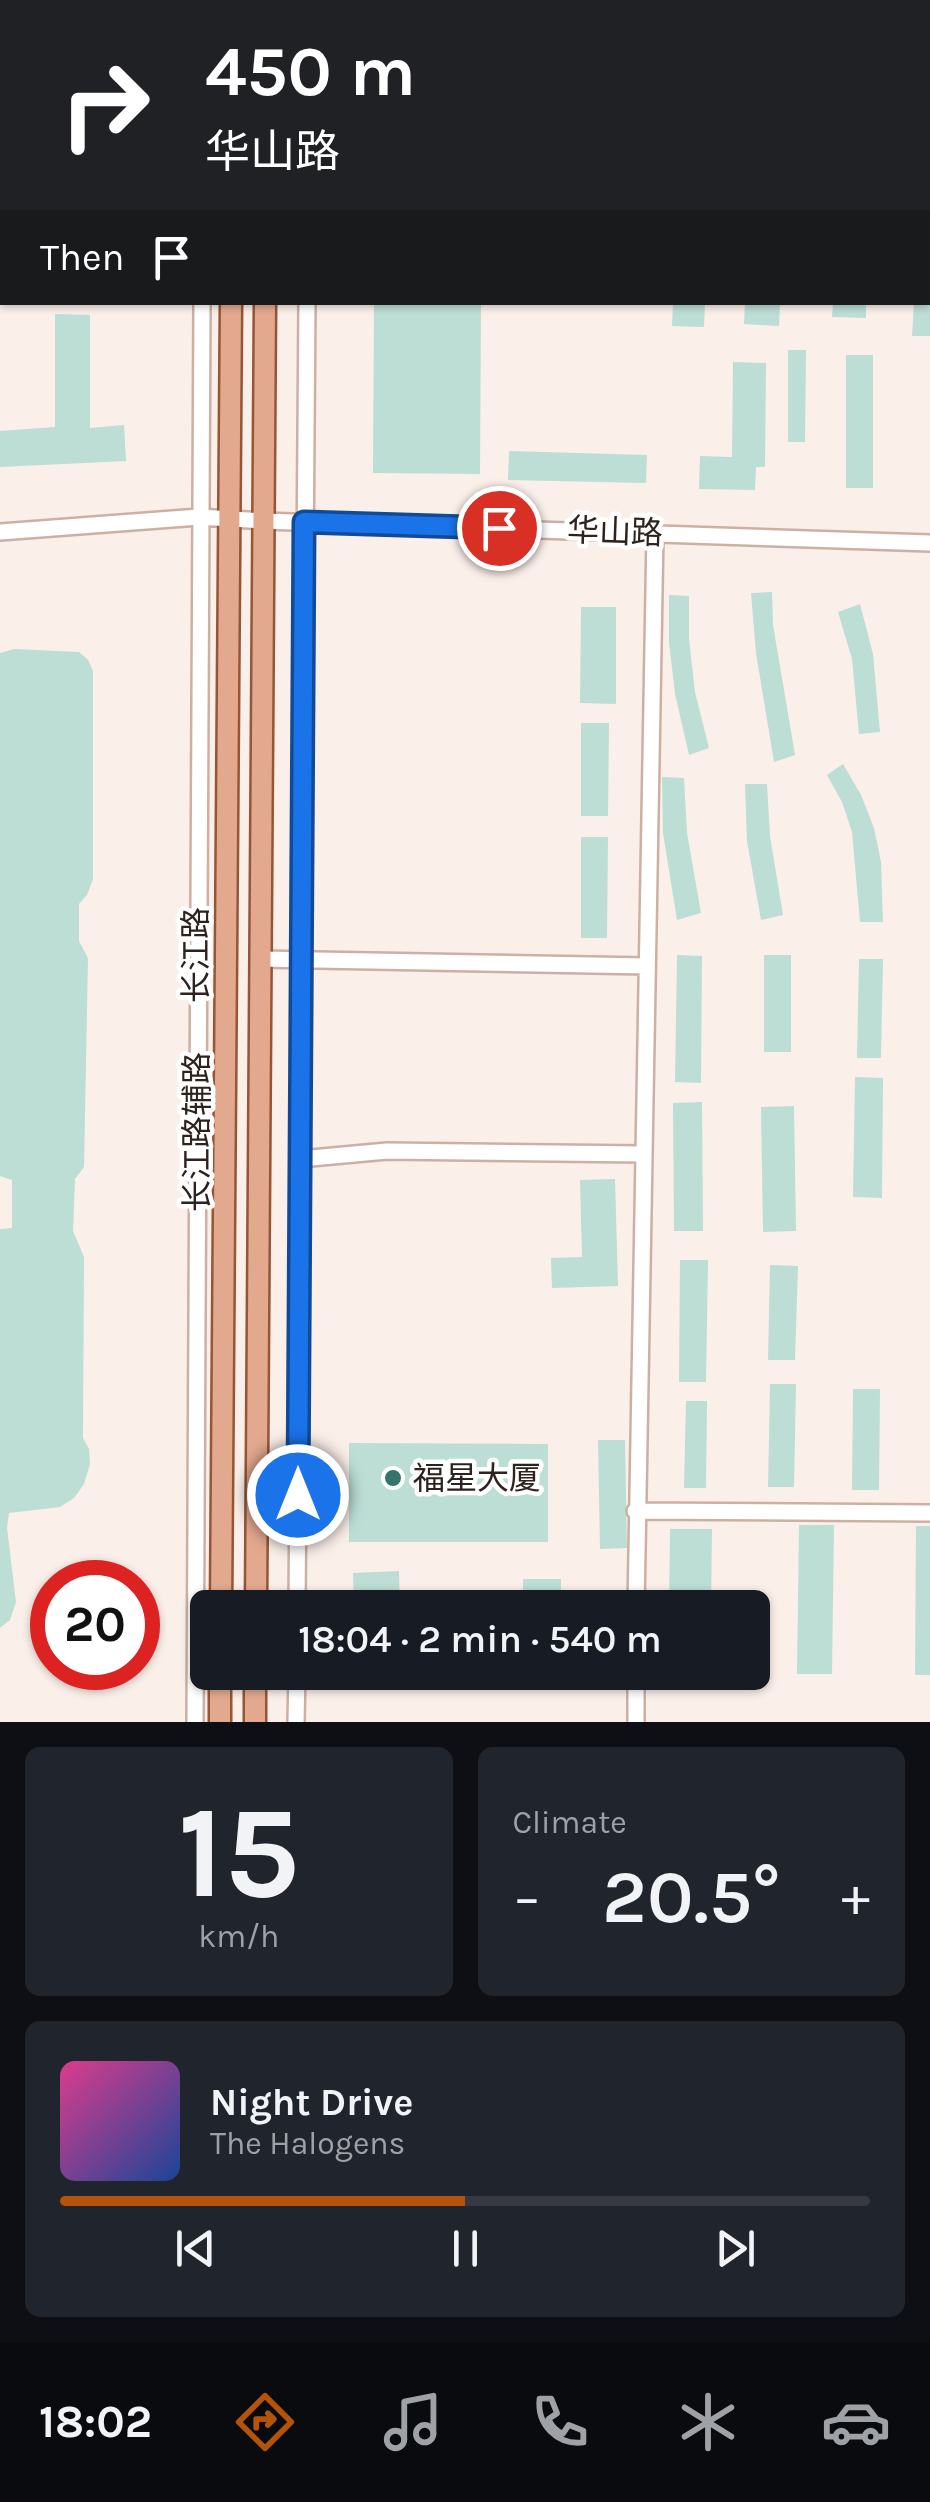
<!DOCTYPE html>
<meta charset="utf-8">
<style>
body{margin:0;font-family:Karla,"Noto Sans SC",sans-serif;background:#20242c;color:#f1f3f6;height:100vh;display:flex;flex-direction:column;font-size:38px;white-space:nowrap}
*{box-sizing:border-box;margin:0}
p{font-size:32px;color:#9ea1a6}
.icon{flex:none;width:55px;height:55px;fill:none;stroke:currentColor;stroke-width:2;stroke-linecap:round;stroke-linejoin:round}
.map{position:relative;height:1722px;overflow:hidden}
.drawer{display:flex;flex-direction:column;gap:25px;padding:25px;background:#0d0f14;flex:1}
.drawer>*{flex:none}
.guide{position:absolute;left:0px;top:0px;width:930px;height:305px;box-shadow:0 2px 8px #0004;background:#202124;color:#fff;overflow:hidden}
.speed{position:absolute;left:30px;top:1560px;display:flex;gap:20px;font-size:50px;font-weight:700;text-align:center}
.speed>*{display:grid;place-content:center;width:130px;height:130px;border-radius:50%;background:#171b24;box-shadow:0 2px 8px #0004;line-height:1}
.speed .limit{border:15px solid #d22;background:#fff;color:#111}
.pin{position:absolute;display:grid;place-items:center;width:85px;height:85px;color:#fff;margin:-42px;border:5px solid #fff;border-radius:50%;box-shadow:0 2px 10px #0007}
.me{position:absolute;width:110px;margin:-55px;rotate:0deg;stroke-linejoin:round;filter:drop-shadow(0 0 8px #0008)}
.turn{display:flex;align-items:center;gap:35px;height:210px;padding:0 40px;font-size:45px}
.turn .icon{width:130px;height:130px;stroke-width:2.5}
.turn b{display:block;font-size:70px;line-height:85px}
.then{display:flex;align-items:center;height:95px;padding:0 40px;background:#0003;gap:20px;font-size:38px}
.big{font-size:75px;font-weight:600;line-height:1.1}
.drawer .card{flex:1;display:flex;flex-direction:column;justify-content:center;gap:15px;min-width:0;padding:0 35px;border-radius:15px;background:#20242c}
.drawer .dial{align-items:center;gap:0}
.dial b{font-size:130px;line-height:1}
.song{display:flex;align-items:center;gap:30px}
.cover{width:120px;height:120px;border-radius:15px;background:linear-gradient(135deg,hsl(330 70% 55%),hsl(220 70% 35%))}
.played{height:10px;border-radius:5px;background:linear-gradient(90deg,#b45309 50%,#363941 50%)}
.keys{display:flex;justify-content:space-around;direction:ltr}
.heat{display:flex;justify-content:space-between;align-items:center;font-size:55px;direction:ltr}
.drawer .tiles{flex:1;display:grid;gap:25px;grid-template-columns:1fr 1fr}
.card:last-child{grid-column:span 2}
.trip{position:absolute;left:190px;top:1590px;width:580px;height:100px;border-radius:15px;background:#171b24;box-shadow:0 2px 8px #0004;font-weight:600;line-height:100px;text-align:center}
.tab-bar{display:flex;height:160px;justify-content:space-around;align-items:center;background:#090b0e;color:#9ea1a6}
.tab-bar .icon{width:70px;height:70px}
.tab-bar .selected{color:#b45309}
.tab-bar b{font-size:45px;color:#f1f3f6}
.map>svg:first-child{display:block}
.building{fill:#bcded5}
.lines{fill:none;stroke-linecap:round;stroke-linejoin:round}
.minor-casing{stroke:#ccb0a4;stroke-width:20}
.major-casing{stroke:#965535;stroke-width:25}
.minor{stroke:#fff;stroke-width:15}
.major{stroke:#e2a98e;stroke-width:20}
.route-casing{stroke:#114b97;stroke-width:25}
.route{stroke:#1a73e8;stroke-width:18}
.poi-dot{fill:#337669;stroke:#fff;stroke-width:4}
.labels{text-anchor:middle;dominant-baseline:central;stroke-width:9;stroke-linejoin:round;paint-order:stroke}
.street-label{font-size:32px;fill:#2d221d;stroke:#fff}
.poi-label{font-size:32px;fill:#2d221d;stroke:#fff;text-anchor:start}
</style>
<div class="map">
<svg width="930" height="1722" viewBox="0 0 930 1722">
<rect width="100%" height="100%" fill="#fbefe9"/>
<!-- building -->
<path class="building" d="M 374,302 L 481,302 L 480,474 L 373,473 Z
M 673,302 L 705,302 L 704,327 L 672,326 Z
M 745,302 L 780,302 L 779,326 L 744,324 Z
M 833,302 L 866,302 L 866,318 L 832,317 Z
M 914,302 L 930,302 L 930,336 L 912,336 Z
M 55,314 L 90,315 L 90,428 L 124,425 L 126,461 L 0,467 L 0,431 L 55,427 Z
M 788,350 L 806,350 L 805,442 L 788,442 Z
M 846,355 L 873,355 L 873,488 L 846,488 Z
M 733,362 L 766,363 L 765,467 L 756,467 L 755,490 L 699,489 L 700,456 L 732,457 Z
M 509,451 L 647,455 L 646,483 L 508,480 Z
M 772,592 L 773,625 L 795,755 L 774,762 L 756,653 L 751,593 Z
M 669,595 L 689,596 L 689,639 L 695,692 L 709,748 L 689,755 L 675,694 L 669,642 Z
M 860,604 L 873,654 L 880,732 L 859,734 L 852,659 L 838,612 Z
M 581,607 L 616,607 L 616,704 L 580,703 Z
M 14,649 L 79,652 L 88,660 L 93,671 L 93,879 L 87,895 L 79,904 L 79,941 L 88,958 L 84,1167 L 75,1179 L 73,1231 L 84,1257 L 83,1438 L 89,1449 L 90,1464 L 84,1484 L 74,1498 L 60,1507 L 9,1513 L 7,1528 L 16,1602 L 10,1620 L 0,1628 L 0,1229 L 12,1228 L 12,1180 L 0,1176 L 0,653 Z
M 581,723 L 609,723 L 608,816 L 581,816 Z
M 843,764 L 861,795 L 874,828 L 881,862 L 883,922 L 860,922 L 852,832 L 842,802 L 827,775 Z
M 662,777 L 684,778 L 687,833 L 701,913 L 677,920 L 663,833 Z
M 745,784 L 767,784 L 770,836 L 783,915 L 761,920 L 747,841 Z
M 581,837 L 608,837 L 607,938 L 581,938 Z
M 677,955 L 702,956 L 701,1083 L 675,1082 Z
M 764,955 L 791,955 L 791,1052 L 764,1052 Z
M 859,959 L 883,959 L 881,1058 L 857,1058 Z
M 855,1077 L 883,1078 L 882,1198 L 853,1197 Z
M 702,1102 L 703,1231 L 674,1231 L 673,1103 Z
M 794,1106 L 796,1231 L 763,1232 L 761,1107 Z
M 615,1179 L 618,1286 L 552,1288 L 551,1258 L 582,1257 L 580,1180 Z
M 680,1260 L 708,1260 L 706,1382 L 679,1382 Z
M 770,1265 L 798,1266 L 795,1360 L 768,1360 Z
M 770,1384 L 796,1384 L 794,1487 L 768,1487 Z
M 853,1389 L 880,1389 L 879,1490 L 852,1490 Z
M 686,1401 L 707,1401 L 706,1488 L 684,1488 Z
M 598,1440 L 625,1440 L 627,1548 L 600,1549 Z
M 349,1443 L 548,1444 L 548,1542 L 349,1542 Z
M 799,1525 L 834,1525 L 832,1674 L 797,1674 Z
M 916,1526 L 930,1526 L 930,1675 L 915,1675 Z
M 670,1529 L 712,1529 L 711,1608 L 669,1608 Z
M 399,1571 L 400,1608 L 354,1608 L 353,1573 Z
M 523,1579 L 561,1579 L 561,1608 L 523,1608 Z
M 357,1672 L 402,1672 L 403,1679 L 357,1681 Z
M 522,1672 L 560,1672 L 560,1688 L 522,1688 Z"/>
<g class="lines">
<!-- minor casing -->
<g class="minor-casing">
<path id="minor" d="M 206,2 L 206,0
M 310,2 L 310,0
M 0,532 L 199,517 L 263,521 L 930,543
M 260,959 L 647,966
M 300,1159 L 387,1151 L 644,1154
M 635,1511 L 930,1513
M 297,1608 L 307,302
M 636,1608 L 655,533
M 636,1672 L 636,1722
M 195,1722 L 202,302
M 296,1722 L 297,1672"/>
</g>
<!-- major casing -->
<g class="major-casing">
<path id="major" d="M 235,2 L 235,0
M 269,2 L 269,0
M 221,1608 L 231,302
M 256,1608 L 265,302
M 220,1722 L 220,1672
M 255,1722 L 255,1672"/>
</g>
<!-- minor -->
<use href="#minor" class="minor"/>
<!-- major -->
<use href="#major" class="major"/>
</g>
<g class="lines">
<!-- route casing -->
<g class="route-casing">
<path id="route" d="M 298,1495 L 304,522 L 499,528"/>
</g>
<!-- route -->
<use href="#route" class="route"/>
</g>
<!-- markers -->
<circle class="poi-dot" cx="393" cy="1478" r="10"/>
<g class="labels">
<!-- street labels -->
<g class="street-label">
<text transform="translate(615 532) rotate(2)">华山路</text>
<text transform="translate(196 955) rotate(-90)">长江路</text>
<text transform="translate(197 1132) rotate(-90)">长江路辅路</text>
</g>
<!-- poi labels -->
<g class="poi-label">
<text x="413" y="1478">福星大厦</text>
</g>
</g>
</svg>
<div class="speed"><div class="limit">20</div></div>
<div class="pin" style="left:499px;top:528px;background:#d93025"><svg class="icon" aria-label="arrive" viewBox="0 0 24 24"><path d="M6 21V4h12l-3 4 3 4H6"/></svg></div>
<svg class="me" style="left:298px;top:1495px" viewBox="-20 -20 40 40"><circle r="17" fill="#1a73e8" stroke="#fff" stroke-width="3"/><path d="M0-11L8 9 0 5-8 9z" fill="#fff"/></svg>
<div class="trip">18:04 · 2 min · 540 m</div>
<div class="guide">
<div class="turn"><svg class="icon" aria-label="right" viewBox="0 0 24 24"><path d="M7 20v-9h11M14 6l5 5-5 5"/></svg><div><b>450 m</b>华山路</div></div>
<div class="then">Then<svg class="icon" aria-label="arrive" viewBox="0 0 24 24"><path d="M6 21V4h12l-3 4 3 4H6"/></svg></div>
</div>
</div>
<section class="drawer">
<div class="tiles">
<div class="card dial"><b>15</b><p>km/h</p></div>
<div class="card"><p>Climate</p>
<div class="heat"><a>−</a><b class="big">20.5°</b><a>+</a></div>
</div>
<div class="card">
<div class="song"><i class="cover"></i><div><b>Night Drive</b><p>The Halogens</p></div></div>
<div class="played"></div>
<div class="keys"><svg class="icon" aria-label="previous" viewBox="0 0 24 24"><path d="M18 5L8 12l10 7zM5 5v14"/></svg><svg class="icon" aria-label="pause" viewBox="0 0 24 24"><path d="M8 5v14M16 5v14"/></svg><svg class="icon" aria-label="next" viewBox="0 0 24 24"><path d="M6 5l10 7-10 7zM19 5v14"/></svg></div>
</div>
</div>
</section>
<nav class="tab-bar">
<b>18:02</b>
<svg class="icon selected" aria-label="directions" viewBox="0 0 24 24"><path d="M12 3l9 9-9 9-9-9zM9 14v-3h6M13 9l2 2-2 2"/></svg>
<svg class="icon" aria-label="music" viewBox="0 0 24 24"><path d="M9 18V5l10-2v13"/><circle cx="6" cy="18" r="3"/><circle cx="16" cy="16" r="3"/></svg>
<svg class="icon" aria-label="phone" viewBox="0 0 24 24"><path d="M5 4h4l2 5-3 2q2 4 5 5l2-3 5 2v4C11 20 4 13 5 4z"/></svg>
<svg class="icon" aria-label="climate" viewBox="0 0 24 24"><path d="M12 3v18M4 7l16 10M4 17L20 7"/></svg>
<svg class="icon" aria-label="car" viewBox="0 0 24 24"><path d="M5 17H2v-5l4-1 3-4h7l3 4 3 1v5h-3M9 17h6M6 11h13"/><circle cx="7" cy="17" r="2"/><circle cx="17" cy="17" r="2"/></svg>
</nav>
